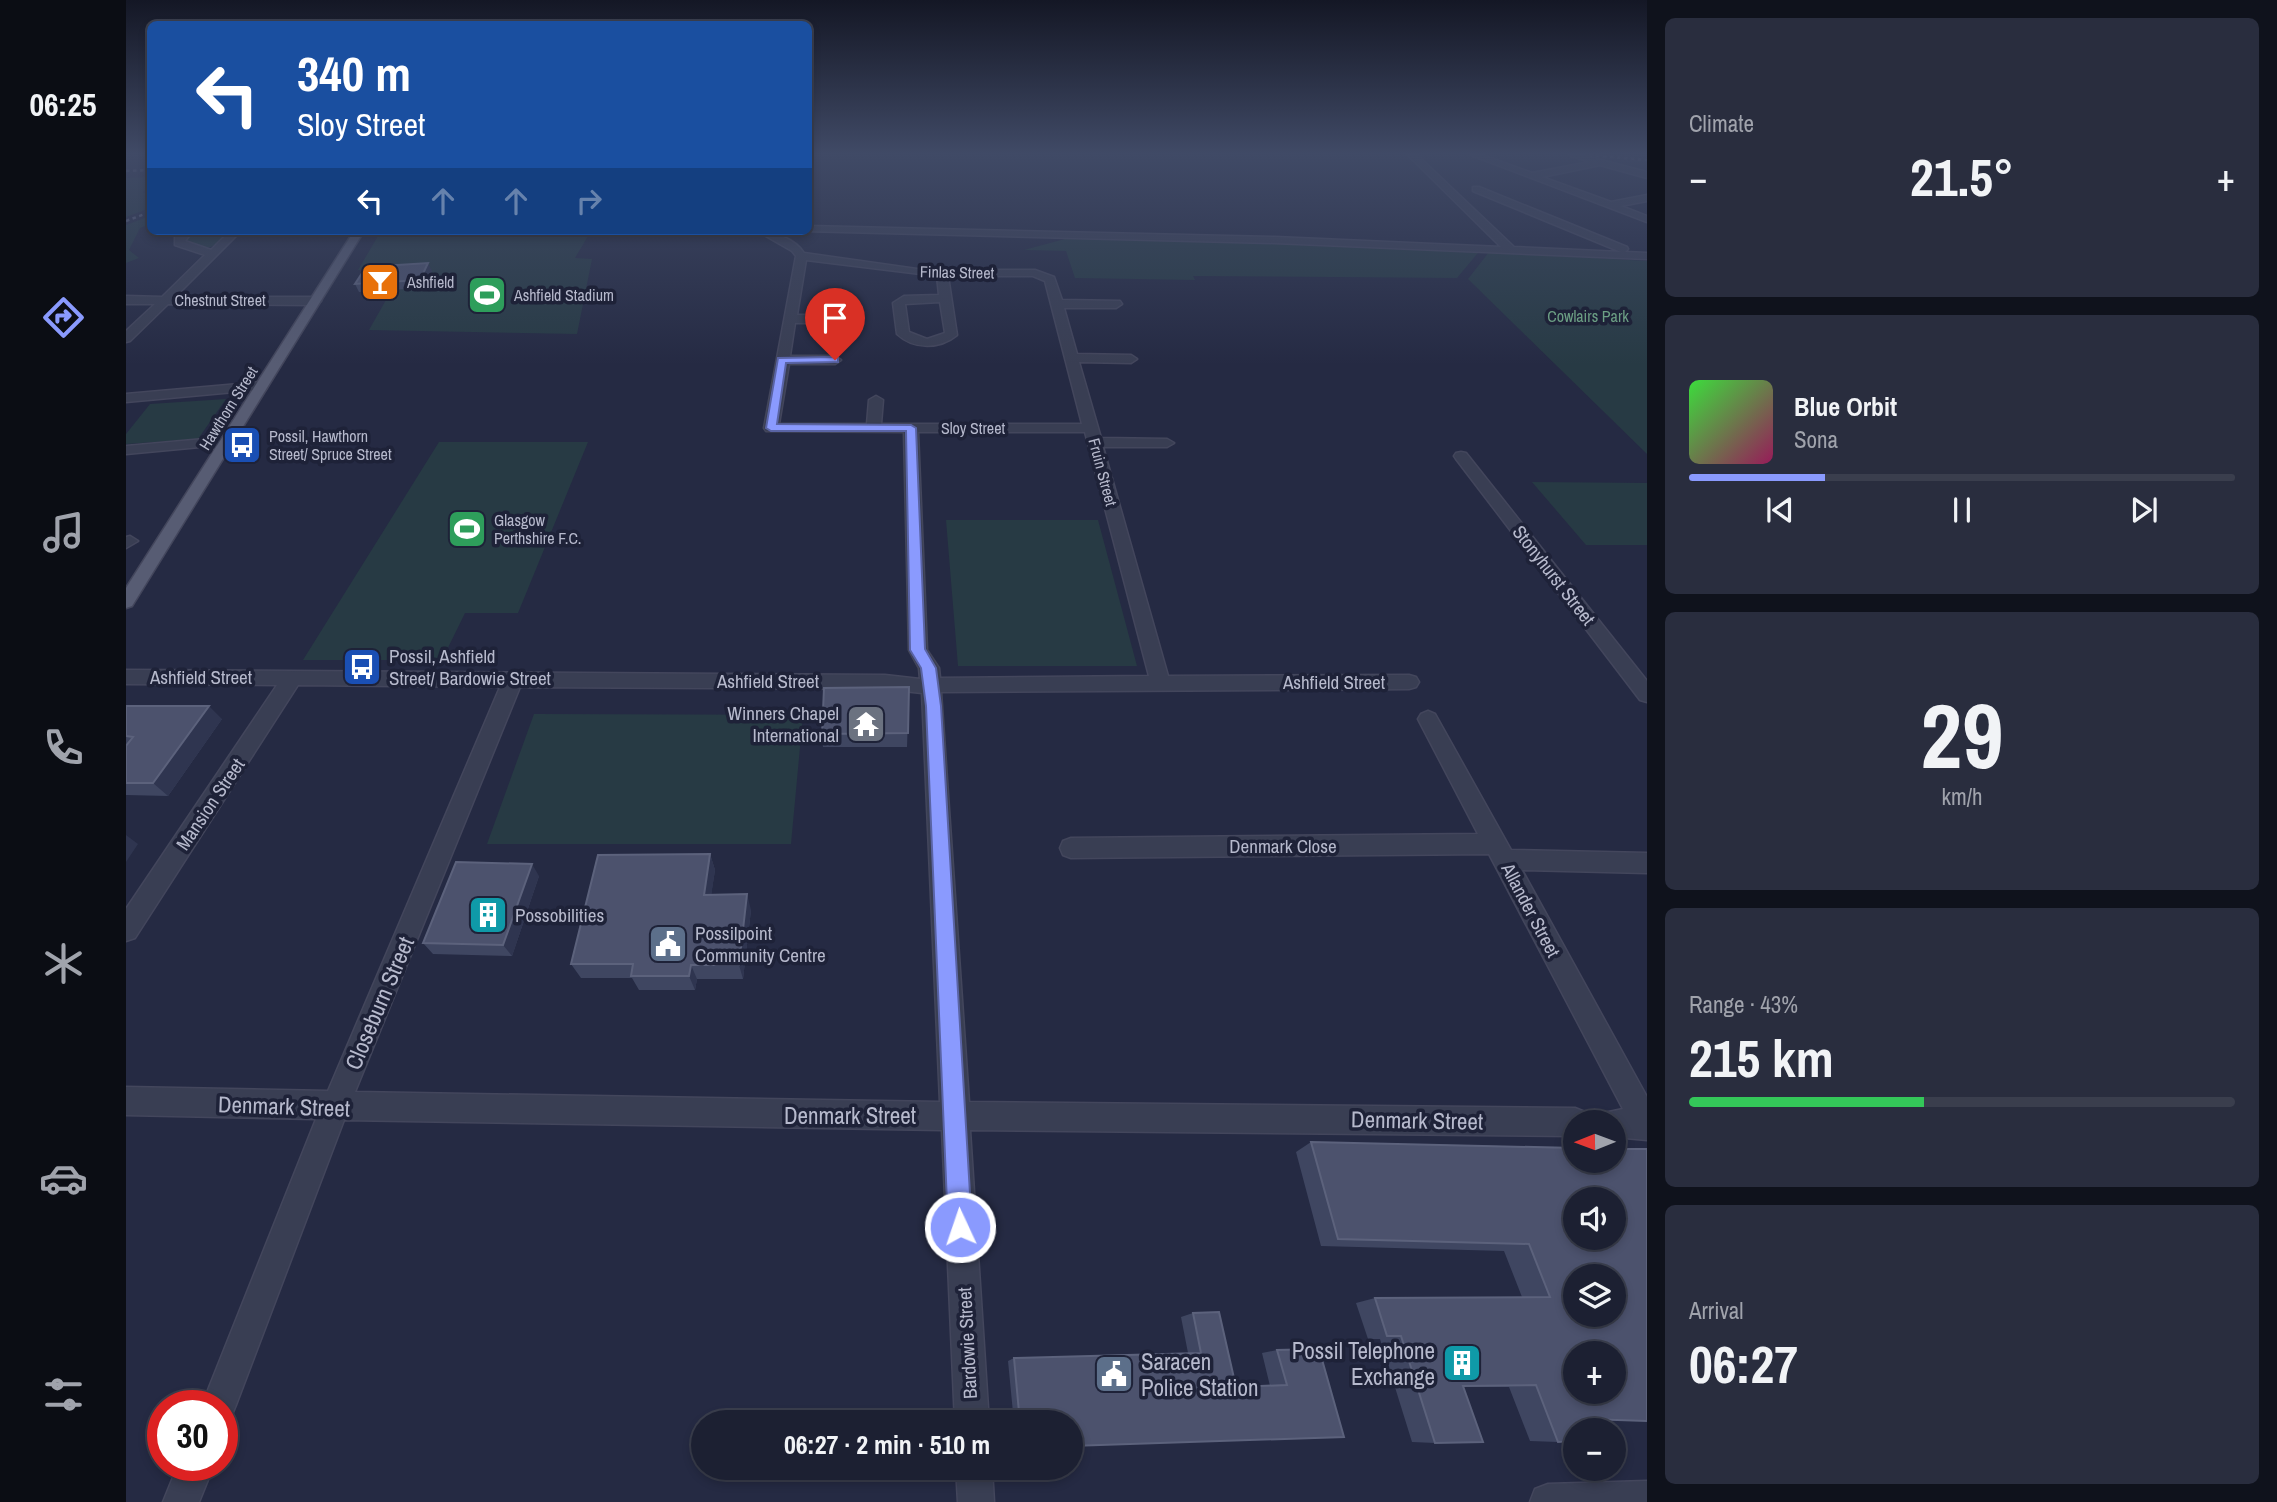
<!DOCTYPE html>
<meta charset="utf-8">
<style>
body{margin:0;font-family:"Archivo Narrow",sans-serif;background:#292d3e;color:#f1f3f6;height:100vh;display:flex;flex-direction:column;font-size:26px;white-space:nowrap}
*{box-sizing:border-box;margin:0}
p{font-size:23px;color:#a0a3ac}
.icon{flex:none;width:38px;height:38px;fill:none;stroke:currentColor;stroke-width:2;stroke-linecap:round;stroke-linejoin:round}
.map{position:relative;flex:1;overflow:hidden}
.panel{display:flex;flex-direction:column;gap:18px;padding:18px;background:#0f121c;width:630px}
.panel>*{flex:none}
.top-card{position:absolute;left:21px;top:21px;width:665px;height:214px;border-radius:10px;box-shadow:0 4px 10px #0003,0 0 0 2px #3a3e4d;background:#1a4fa0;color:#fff;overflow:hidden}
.needle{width:46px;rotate:269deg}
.controls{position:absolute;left:1437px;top:1110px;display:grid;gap:14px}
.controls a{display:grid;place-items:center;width:63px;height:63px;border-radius:50%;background:#1c2032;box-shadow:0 4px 10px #0003,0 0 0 2px #3a3e4d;font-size:35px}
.speed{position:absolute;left:21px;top:1390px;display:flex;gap:14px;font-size:35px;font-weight:700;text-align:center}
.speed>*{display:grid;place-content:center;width:91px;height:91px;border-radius:50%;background:#1c2032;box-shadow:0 4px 10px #0003,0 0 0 2px #3a3e4d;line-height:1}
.speed .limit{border:10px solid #d22;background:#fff;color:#111}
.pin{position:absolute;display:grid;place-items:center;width:60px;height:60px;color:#fff;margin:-72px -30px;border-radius:50% 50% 50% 0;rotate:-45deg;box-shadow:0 0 7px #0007}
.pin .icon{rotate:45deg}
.me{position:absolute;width:77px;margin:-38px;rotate:357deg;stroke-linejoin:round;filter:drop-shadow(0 0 5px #0008)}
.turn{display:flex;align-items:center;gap:24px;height:147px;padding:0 35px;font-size:32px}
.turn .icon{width:91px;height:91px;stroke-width:2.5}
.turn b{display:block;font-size:49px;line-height:60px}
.lanes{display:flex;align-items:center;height:66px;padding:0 35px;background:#0003;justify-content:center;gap:35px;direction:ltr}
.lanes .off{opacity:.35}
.big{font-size:52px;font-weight:800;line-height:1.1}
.panel .widget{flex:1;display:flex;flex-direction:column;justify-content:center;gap:10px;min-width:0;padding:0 24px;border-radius:10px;background:#292d3e}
.panel .dial{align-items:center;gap:0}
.dial b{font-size:91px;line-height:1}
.song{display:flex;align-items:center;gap:21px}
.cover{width:84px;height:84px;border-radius:10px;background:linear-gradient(135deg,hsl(120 70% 55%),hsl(330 70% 35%))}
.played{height:7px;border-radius:4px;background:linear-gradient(90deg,#8a9afe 25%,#3a3e4d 25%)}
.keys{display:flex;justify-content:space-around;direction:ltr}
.heat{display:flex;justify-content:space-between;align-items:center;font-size:38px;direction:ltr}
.charge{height:10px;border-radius:5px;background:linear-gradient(90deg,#34c759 43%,#3a3e4d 0)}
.trip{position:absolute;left:565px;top:1410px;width:392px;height:70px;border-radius:35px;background:#1c2032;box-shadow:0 4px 10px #0003,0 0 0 2px #3a3e4d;font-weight:800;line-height:70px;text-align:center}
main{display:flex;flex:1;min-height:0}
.tabs{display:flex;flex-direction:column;width:126px;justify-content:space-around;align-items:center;background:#0b0d14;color:#a0a3ac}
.tabs .icon{width:49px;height:49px}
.tabs .selected{color:#8a9afe}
.tabs b{font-size:32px;color:#f1f3f6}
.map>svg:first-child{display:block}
.green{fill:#273a44}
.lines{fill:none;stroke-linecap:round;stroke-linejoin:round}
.minor-casing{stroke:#43465c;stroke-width:3}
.major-casing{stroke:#43465c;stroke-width:3}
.minor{fill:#393e53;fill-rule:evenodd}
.major{fill:#575c73;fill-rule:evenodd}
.rail{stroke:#5b607a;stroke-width:2.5;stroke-dasharray:3.5 3.5;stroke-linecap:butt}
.wall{fill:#3f4661}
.shaded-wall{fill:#2f3550}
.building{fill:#4c526d;stroke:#5c627c;stroke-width:2;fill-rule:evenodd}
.route{fill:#8a9afe;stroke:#5a64a5;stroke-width:2}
.labels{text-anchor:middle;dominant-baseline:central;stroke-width:7;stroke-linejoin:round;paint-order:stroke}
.far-street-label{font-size:16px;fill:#b6b9cc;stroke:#1e2238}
.far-poi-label{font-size:16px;fill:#b6b9cc;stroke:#1e2238;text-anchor:start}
.far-park-label{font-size:16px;fill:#6c9f84;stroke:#1e2238}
.street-label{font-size:19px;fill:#b6b9cc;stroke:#1e2238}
.poi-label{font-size:19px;fill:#b6b9cc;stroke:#1e2238;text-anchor:start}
.near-street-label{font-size:23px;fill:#b6b9cc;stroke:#1e2238}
.near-poi-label{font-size:23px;fill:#b6b9cc;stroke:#1e2238;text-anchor:end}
</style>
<main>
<nav class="tabs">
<b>06:25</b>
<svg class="icon selected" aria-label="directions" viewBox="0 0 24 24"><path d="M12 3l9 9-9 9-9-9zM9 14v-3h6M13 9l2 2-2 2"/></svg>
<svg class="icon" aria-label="music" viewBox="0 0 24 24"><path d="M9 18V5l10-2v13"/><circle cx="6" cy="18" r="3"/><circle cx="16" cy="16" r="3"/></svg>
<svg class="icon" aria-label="phone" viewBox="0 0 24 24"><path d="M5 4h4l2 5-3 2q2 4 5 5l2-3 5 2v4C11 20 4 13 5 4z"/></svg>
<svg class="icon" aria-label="climate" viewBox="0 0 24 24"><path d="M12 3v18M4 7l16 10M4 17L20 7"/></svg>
<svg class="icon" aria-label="car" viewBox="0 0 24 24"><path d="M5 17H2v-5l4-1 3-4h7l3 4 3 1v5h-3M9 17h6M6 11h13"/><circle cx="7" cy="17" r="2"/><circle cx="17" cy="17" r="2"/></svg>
<svg class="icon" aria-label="filters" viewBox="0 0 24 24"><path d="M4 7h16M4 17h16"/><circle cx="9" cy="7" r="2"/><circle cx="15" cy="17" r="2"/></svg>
</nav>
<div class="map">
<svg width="1521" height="1502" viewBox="0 0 1521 1502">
<rect width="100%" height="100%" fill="#252a43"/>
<!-- green -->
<path class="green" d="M 24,177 L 24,182 L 17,193 L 24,193 L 24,208 L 0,217 L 0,178 Z
M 24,216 L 24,224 L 14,228 L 3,250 L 13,258 L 0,263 L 0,225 Z
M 67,231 L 104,231 C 86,249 84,252 59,243 L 58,239 Z
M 255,231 L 465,231 L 449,258 L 466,259 L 451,334 L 243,330 L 278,268 L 232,270 Z
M 950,236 L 1356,248 L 1331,278 L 1067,276 L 1069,280 L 949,278 L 940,251 L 898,250 Z
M 1363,252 L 1521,261 L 1521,454 L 1342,279 Z
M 100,399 L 72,439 L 0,444 L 0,434 L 24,404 Z
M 313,442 L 462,442 L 392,613 L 339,613 L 316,660 L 177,660 Z
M 1406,482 L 1521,483 L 1521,545 L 1460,545 Z
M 820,520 L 972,520 L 1011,666 L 832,666 Z
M 408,714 L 677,715 L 665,844 L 361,844 Z"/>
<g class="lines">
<!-- minor casing -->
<g class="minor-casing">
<path id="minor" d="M 1282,155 L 1291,155 L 1388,247 L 1495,252 L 1347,191 L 1347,187 L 1353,187 L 1501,247 L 1502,249 L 1499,252 L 1521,253 L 1521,259 L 1149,243 L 678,231 L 682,231 L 682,226 L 1149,237 L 1375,247 Z
M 1345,155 L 1356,155 L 1406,173 L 1464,162 L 1443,155 L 1456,155 L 1521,172 L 1521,178 L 1474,165 L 1416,177 L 1485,202 L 1521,195 L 1521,201 L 1495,206 L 1521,216 L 1521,222 Z
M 55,231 L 67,231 L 59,241 L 85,250 L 104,231 L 115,231 L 49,297 L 189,297 L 195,301 L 189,305 L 42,304 L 4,341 L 0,342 L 0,331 L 29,304 L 0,304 L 0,296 L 36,297 L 79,255 L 49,245 L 49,237 Z
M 631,231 C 647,231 669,239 678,253 L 798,270 L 909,270 L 928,277 L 936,300 L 994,301 L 996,304 L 990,308 L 938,308 L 951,354 L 1005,355 L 1011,359 L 1005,363 L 953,362 L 975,438 L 1041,439 L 1048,443 L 1041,447 L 977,447 L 1042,676 L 1283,675 L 1290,677 L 1293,682 L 1290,687 L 1283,689 L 815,692 L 843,1102 L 1449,1108 L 1459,1112 L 1463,1122 L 1449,1122 L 1449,1136 L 844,1130 L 863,1423 L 829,1423 L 816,1130 L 218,1120 L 110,1405 L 105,1417 L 96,1421 L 96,1405 L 76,1405 L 190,1119 L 0,1115 L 0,1087 L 202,1091 L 374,687 L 172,685 L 9,938 L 0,941 L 0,909 L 151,685 L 0,684 L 0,670 L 759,675 L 794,679 L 793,668 L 783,650 L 778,432 L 640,431 L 638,428 L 670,256 L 666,251 ZM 680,260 L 811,276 L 813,295 L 778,296 L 767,303 L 771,334 C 788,350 814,349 831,335 L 822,276 L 907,276 L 919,281 L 956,424 L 755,424 L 757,400 L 750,396 L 743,400 L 741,424 L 653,424 L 663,364 L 709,364 L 715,360 L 709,356 L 664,356 L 669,323 L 717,323 L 723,319 L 717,315 L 671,315 ZM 814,302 L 819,333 L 801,339 L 783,332 L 779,304 ZM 792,432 L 959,432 L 1023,676 L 814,678 L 813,668 L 801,650 ZM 394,687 L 759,689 L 796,693 L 814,1102 L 229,1092 Z
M 135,382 L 140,383 L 140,389 L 0,402 L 0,394 Z
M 101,437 L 108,441 L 106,444 L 0,454 L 0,446 Z
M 1335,452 L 1340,453 L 1521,681 L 1521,702 L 1514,700 L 1330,459 L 1328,456 L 1330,453 Z
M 4,536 L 12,541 L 0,548 L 0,537 Z
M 1302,711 L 1309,714 L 1385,850 L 1521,853 L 1521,873 L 1396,870 L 1521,1097 L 1521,1140 L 1488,1137 L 1488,1122 L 1474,1122 L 1478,1113 L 1497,1109 L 1363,854 L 945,858 L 937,855 L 934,848 L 937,841 L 945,838 L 1352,834 L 1292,719 L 1295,714 Z
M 52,1465 L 88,1465 L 73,1502 L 37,1502 Z
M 830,1468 L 866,1468 L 868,1502 L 832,1502 Z
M 1521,1481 L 1521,1502 L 1404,1502 L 1409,1489 L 1422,1484 Z"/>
</g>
<!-- major casing -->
<g class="major-casing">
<path id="major" d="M 228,231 L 238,231 L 6,606 L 0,608 L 0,588 Z"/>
</g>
<!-- minor -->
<use href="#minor" class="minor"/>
<!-- major -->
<use href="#major" class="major"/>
<!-- rail -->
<path class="rail" d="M 1463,155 L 1521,160
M 0,171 L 24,170
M 0,221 L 24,212"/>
</g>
<!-- wall -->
<path class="wall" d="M 306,271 L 297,288 L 233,292 L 229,284 Z
M 783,687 L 781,747 L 697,747 L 696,734 Z
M 0,706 L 96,719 L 42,796 L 0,795 Z
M 584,854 L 589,870 L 585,895 L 625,910 L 617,979 L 571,979 L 569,990 L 513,990 L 506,978 L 455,978 L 445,964 Z
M 413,876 L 386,956 L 307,954 L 297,943 Z
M 1185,1142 L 1521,1149 L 1521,1421 L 1462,1420 L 1432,1442 L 1404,1441 L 1383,1387 L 1337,1387 L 1309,1443 L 1286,1442 L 1254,1339 L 1242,1339 L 1230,1303 L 1249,1298 L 1396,1297 L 1378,1251 L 1195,1246 L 1170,1152 Z
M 1067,1313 L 1110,1387 L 1144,1386 L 1136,1353 L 1151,1350 L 1218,1437 L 945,1423 L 888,1423 L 882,1361 L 888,1358 L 1062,1353 L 1055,1317 Z"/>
<!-- shaded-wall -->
<path class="shaded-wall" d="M 302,263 L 306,271 L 297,288 L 294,280 Z
M 83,706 L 96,719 L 42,796 L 27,783 Z
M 0,835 L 12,844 L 0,862 Z
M 584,854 L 589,870 L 583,910 L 578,895 Z
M 406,864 L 413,876 L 386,956 L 377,945 Z
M 621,894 L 625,910 L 617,979 L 613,965 Z
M 565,965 L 571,979 L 569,990 L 563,976 Z"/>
<!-- building -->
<path class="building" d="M 302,263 L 294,280 L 229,284 L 240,267 Z
M 783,687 L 782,733 L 696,734 L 698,688 Z
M 0,706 L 83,706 L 27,783 L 0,783 L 0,746 L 7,737 L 0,736 Z
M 584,854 L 578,895 L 621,894 L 613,965 L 565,965 L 563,976 L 505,976 L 507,964 L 445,964 L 472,855 Z
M 330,862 L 406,864 L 377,945 L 297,943 Z
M 1185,1142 L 1449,1148 L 1449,1160 L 1488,1160 L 1488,1149 L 1521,1149 L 1521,1421 L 1462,1419 L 1466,1430 L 1449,1430 L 1449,1441 L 1432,1442 L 1410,1385 L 1337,1386 L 1357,1442 L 1309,1443 L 1275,1336 L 1261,1336 L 1249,1298 L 1424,1297 L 1403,1244 L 1212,1239 ZM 1449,1199 L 1488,1199 L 1488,1237 L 1449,1237 ZM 1449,1276 L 1488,1276 L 1488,1314 L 1449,1314 ZM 1449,1353 L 1488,1353 L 1488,1391 L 1449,1391 Z
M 1093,1312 L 1110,1387 L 1161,1385 L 1151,1350 L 1193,1349 L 1218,1437 L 945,1446 L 945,1423 L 894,1423 L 888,1358 L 1075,1353 L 1067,1313 Z"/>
<!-- sky -->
<linearGradient id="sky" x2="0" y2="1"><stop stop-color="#141725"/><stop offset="0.42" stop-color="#404a66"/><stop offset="1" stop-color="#404a66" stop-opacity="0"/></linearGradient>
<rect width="1521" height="365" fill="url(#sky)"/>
<!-- route -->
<path class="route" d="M 709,357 L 712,358 L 712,362 L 660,363 L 651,424 L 785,425 L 790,428 L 799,649 L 810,668 L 815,706 L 846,1227 L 842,1236 L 834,1239 L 826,1236 L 822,1227 L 800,706 L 795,668 L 784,650 L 780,431 L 645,431 L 640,428 L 652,358 Z"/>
<!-- icons -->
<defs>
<g id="bar-square" transform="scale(2.0125)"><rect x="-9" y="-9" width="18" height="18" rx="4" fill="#e8710a" stroke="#1e2238"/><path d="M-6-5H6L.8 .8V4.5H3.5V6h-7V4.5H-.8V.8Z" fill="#fff"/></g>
<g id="stadium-square" transform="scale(2.0125)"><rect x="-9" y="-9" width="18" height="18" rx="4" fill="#2e9e5b" stroke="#1e2238"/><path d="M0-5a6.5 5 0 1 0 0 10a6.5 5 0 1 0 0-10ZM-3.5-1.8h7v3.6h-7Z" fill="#fff"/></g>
<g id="bus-square" transform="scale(2.0125)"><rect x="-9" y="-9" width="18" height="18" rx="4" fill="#1a4fb4" stroke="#1e2238"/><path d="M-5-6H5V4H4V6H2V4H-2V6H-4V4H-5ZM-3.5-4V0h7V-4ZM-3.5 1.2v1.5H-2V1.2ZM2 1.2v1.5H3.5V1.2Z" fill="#fff"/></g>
<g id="temple-square" transform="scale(2.0125)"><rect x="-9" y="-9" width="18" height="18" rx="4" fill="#6b7280" stroke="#1e2238"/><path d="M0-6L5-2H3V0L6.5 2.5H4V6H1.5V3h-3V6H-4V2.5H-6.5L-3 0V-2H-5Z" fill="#fff"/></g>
<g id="building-square" transform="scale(2.0125)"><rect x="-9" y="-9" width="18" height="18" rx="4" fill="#0f9aa8" stroke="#1e2238"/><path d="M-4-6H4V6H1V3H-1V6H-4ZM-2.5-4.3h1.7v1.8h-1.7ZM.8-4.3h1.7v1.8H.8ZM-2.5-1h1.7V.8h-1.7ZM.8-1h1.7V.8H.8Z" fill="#fff"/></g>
<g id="civic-square" transform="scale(2.0125)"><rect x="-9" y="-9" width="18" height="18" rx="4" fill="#5c6f8a" stroke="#1e2238"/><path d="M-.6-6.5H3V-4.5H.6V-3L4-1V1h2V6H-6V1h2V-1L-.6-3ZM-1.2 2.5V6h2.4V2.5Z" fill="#fff"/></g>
</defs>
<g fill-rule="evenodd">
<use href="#bar-square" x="254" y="282"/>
<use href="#stadium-square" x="361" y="295"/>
<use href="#bus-square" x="116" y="445"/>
<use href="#stadium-square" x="341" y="529"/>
<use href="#bus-square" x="236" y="667"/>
<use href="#temple-square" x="740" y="724"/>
<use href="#building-square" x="362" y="915"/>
<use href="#civic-square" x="542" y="944"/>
<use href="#building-square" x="1336" y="1363"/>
<use href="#civic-square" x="988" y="1374"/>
</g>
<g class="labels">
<!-- far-street labels -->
<g class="far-street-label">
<text transform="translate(831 272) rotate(1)">Finlas Street</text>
<text x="94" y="300">Chestnut Street</text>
<text transform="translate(102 408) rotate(-58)">Hawthorn Street</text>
<text x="847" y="428">Sloy Street</text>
<text transform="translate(977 472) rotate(75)">Fruin Street</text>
</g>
<!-- far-poi labels -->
<g class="far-poi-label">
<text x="281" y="282">Ashfield</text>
<text x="388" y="295">Ashfield Stadium</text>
<text x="143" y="436">Possil, Hawthorn<tspan x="143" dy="18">Street/ Spruce Street</tspan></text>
<text x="368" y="520">Glasgow<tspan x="368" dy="18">Perthshire F.C.</tspan></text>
</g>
<!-- far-park labels -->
<g class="far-park-label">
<text x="1462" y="316">Cowlairs Park</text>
</g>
<!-- street labels -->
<g class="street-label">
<text transform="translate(1428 575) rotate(52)">Stonyhurst Street</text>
<text x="75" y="677">Ashfield Street</text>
<text x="642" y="681">Ashfield Street</text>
<text x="1208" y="682">Ashfield Street</text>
<text transform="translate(84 804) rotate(-56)">Mansion Street</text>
<text x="1157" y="846">Denmark Close</text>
<text transform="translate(1405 910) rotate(62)">Allander Street</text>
<text transform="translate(841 1343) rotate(-93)">Bardowie Street</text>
</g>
<!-- poi labels -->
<g class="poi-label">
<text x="263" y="656">Possil, Ashfield<tspan x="263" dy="22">Street/ Bardowie Street</tspan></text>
<text x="713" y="713" text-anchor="end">Winners Chapel<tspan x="713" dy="22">International</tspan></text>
<text x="389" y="915">Possobilities</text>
<text x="569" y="933">Possilpoint<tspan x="569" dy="22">Community Centre</tspan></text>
</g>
<!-- near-street labels -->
<g class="near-street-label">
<text transform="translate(253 1003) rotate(-67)">Closeburn Street</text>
<text transform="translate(158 1106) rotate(2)">Denmark Street</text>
<text x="724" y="1115">Denmark Street</text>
<text transform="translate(1291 1120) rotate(1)">Denmark Street</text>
</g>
<!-- near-poi labels -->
<g class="near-poi-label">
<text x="1309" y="1350">Possil Telephone<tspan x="1309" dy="26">Exchange</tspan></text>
<text x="1015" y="1361" text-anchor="start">Saracen<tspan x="1015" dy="26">Police Station</tspan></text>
</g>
</g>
</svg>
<div class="controls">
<a><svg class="needle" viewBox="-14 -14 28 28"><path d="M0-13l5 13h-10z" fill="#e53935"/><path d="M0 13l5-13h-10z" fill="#a0a3ac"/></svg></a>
<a><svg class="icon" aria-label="sound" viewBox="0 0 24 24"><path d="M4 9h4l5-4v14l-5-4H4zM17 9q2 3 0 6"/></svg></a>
<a><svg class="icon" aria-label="layers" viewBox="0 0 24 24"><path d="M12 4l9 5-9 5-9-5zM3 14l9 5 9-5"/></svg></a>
<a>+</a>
<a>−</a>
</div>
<div class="speed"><div class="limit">30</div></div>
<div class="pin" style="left:709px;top:360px;background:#d93025"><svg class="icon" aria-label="arrive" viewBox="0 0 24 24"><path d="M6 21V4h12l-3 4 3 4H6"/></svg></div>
<svg class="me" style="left:834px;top:1227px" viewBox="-20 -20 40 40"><circle r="17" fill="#8a9afe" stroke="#fff" stroke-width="3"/><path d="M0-11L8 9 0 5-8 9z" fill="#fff"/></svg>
<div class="trip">06:27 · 2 min · 510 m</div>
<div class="top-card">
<div class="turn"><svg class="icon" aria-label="left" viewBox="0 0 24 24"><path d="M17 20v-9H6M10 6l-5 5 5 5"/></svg><div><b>340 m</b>Sloy Street</div></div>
<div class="lanes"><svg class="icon" aria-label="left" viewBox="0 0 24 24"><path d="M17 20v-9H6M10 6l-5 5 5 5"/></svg><svg class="icon off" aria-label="ahead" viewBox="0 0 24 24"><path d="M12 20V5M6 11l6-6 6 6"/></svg><svg class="icon off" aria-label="ahead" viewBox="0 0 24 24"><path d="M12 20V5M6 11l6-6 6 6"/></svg><svg class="icon off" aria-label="right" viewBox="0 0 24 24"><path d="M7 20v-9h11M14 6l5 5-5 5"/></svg></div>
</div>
</div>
<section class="panel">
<div class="widget"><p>Climate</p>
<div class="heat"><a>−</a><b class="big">21.5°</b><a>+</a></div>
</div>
<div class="widget">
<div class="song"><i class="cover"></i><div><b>Blue Orbit</b><p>Sona</p></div></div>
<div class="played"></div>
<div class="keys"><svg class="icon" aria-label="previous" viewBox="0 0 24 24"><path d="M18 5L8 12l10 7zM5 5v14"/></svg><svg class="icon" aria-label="pause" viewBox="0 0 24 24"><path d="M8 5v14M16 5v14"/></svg><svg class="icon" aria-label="next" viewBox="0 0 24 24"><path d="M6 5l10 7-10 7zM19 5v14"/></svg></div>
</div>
<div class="widget dial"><b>29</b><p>km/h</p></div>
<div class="widget"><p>Range · 43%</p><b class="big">215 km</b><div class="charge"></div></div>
<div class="widget"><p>Arrival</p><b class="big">06:27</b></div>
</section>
</main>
